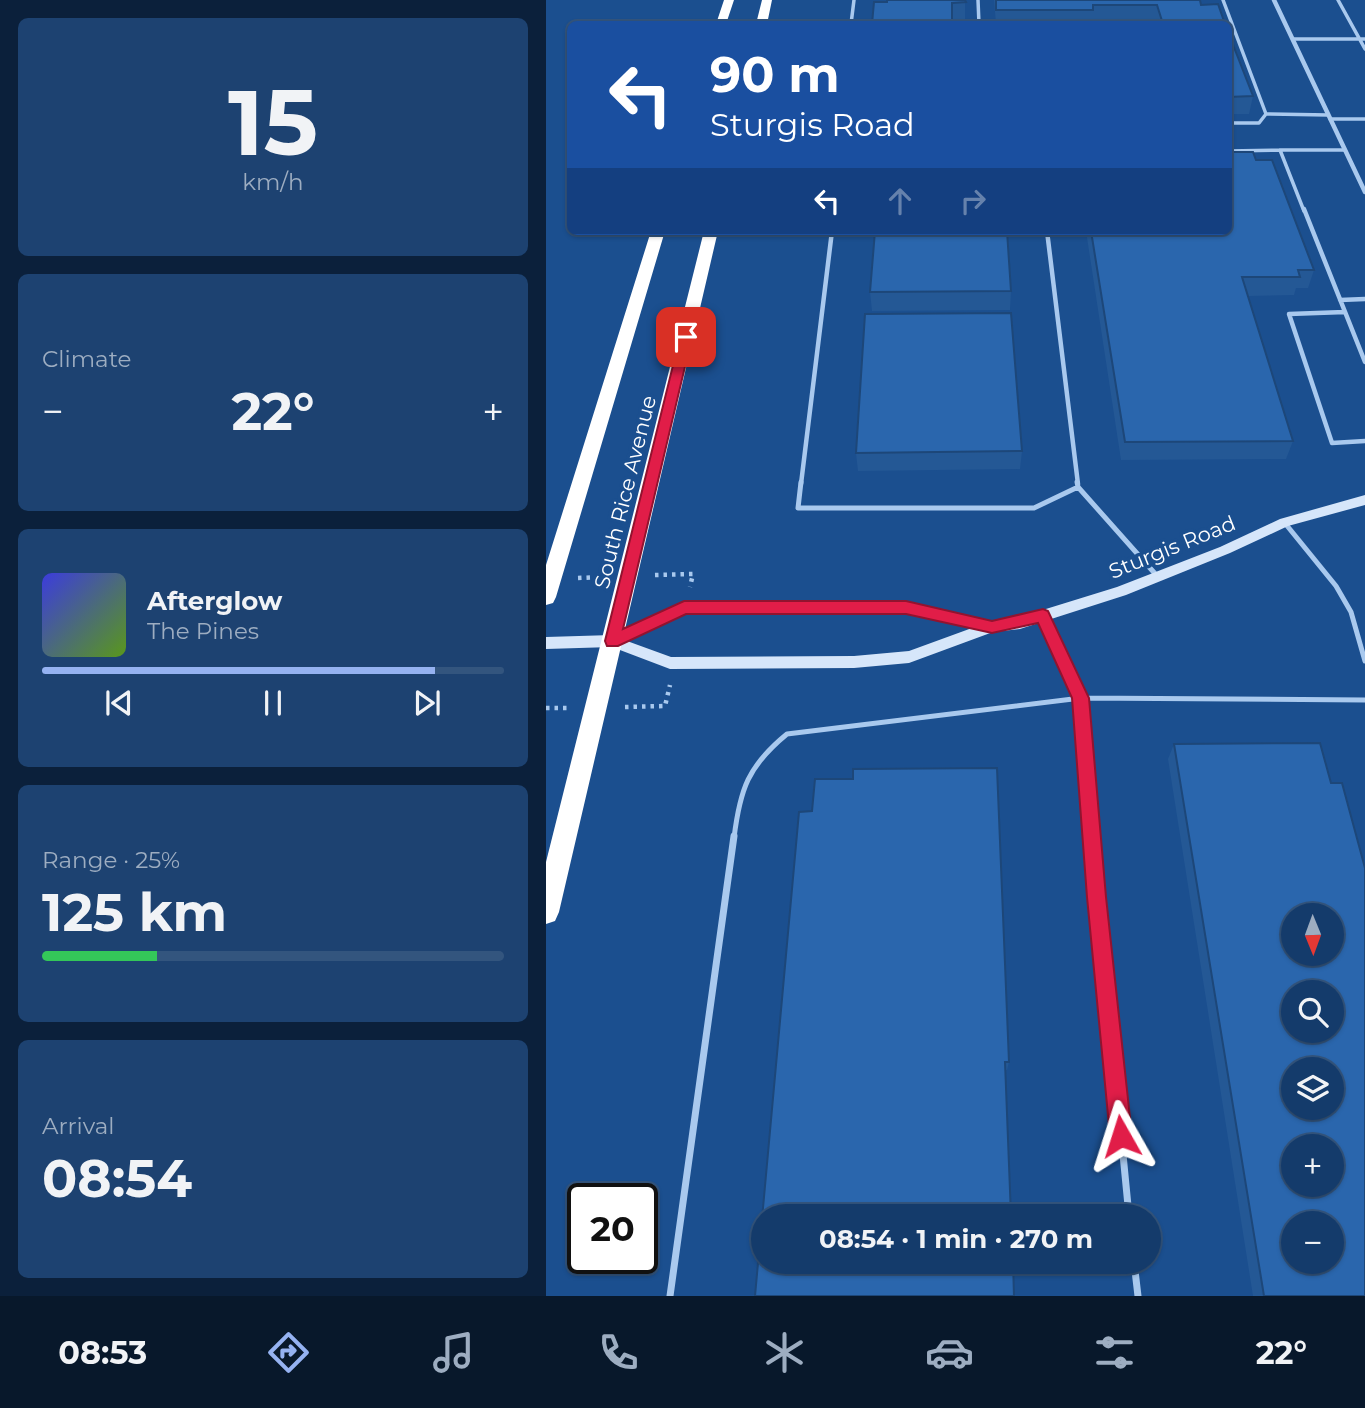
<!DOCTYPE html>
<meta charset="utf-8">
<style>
body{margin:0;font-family:Montserrat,sans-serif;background:#1d4271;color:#f1f3f6;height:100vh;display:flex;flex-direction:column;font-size:26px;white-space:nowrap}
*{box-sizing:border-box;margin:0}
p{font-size:23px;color:#9dadc1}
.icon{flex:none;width:38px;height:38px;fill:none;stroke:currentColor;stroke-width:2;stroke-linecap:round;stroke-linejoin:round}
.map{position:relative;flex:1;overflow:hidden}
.sheet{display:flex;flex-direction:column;gap:18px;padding:18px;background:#0b203b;width:546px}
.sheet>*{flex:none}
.hud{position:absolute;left:21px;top:21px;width:665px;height:214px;border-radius:10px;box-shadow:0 2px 5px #0004,0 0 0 2px #33557e;background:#1a4fa0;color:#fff;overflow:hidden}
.needle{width:46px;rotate:179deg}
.buttons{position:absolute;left:735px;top:903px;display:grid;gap:14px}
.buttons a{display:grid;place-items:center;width:63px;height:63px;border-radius:50%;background:#143b6b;box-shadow:0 2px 5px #0004,0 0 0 2px #33557e;font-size:35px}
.speed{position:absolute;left:21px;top:1183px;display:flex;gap:14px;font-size:35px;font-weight:700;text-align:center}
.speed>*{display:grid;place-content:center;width:91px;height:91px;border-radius:50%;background:#143b6b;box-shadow:0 2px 5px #0004,0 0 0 2px #33557e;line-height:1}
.speed .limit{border:4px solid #111;border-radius:10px;background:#fff;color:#111}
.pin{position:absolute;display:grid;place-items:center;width:60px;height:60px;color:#fff;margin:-30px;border-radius:14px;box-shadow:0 4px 10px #0006}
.me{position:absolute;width:77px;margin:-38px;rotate:354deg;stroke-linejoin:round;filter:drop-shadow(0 0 5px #0008)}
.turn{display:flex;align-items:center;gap:24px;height:147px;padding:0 28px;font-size:32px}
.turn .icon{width:91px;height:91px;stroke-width:2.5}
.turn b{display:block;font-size:49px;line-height:60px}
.lanes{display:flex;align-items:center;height:66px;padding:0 28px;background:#0003;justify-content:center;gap:35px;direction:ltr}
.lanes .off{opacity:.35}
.big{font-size:52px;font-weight:700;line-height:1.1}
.sheet .widget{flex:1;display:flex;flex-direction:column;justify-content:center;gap:10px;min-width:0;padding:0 24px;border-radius:10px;background:#1d4271}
.sheet .dial{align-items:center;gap:0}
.dial b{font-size:91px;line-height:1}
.song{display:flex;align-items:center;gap:21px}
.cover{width:84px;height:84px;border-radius:10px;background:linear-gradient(135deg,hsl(240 70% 55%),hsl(90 70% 35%))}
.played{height:7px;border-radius:4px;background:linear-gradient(90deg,#95b2f1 85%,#33557e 85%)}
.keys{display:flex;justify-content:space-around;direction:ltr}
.heat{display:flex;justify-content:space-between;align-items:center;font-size:38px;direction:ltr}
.charge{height:10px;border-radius:5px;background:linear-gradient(90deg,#34c759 25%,#33557e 0)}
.trip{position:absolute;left:205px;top:1204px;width:410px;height:70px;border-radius:35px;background:#143b6b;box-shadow:0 2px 5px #0004,0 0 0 2px #33557e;font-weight:700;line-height:70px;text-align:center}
.dock{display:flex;height:112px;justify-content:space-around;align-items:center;background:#08182b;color:#9dadc1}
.dock .icon{width:49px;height:49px}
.dock .active{color:#95b2f1}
.dock b{font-size:32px;color:#f1f3f6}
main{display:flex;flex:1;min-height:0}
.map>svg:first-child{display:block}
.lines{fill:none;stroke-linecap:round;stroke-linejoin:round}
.path{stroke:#a9c9ee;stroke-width:4.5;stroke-dasharray:3.5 5;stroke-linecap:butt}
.lane-far3{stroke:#a9c9ee;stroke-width:3.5}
.lane-far2{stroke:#a9c9ee;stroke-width:4.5}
.lane-far1{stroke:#a9c9ee;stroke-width:5}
.lane{stroke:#a9c9ee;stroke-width:7}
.street{stroke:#a9c9ee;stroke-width:4.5}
.secondary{fill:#d6e6fa;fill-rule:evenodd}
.highway{fill:#fff;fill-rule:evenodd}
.wall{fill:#245895}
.building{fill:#2a66ad;stroke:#1d4779;stroke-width:2;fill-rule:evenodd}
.route{fill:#e11d48;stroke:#92132f;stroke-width:2}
.labels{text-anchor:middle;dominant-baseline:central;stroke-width:7;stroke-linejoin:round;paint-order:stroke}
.street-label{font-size:21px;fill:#fff;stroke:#1b4f8f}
</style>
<main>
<section class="sheet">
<div class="widget dial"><b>15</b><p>km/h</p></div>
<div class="widget"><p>Climate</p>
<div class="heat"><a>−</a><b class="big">22°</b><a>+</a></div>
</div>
<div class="widget">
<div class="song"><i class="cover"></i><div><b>Afterglow</b><p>The Pines</p></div></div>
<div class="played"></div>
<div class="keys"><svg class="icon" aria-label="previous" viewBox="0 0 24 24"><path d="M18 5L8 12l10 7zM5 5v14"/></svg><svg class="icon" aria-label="pause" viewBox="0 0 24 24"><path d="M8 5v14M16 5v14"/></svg><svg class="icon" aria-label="next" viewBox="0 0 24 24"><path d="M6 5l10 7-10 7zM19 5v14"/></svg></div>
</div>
<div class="widget"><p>Range · 25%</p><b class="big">125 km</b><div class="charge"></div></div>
<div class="widget"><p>Arrival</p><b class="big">08:54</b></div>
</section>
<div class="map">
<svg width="819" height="1296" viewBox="0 0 819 1296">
<rect width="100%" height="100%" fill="#1b4f8f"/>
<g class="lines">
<!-- path -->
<path class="path" d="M 109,575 L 147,574 L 144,587
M 32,578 L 55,577
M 79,707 L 119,706 L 124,685
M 0,708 L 22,708"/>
<!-- lane-far3 -->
<path class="lane-far3" d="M 432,0 L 433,24
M 677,0 L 720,114
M 792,0 L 819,49
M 305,24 L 308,0
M 748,39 L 819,39
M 720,114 L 782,115
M 784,119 L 819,119
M 682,123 L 713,123 L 720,114
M 682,151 L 734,150
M 758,211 L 734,150 L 799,150"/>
<!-- lane-far2 -->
<path class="lane-far2" d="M 758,209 L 819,362
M 501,231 L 532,484
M 794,300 L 819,299
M 799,312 L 743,314 L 786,443 L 819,441
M 255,484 L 286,231"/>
<!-- lane-far1 -->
<path class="lane-far1" d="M 255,482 L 252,508 L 488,508 L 532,487
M 531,482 L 532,487 L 612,577
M 738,522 L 790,586 L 805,612 L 819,661
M 188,838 C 194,789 202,766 241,734 L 535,698 L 497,615
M 546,838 L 535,698 L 819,700"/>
<!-- lane -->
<path class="lane" d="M 546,836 L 583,1216
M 588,1262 L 592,1296
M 124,1296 L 188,836"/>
<!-- street -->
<path class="street" d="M 728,0 L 819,192"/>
<!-- secondary -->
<path class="secondary" d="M 819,495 L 819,505 L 742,526 L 684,553 L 580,595 L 474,629 L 447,632 L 363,663 L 308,668 L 124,669 L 66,647 L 0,649 L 0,637 L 66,635 L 138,603 L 360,603 L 446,622 L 474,617 L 571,587 L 674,547 L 734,519 ZM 139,613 L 360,613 L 426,628 L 363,651 L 308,656 L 125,657 L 81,641 Z"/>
<!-- highway -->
<path class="highway" d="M 178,0 L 188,0 L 180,24 L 170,24 Z
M 216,0 L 226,0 L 221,24 L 210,24 Z
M 105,231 L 119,231 L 10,597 L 7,603 L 0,605 L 0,565 Z
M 158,231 L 172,231 L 13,912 L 9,921 L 0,924 L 0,862 Z"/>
</g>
<!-- wall -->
<path class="wall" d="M 419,0 L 419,19 L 406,19 L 341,2 Z
M 448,0 L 654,0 L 655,5 L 679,24 L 609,24 L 608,22 L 546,22 L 546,24 L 450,24 Z
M 682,32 L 707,96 L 703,114 L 682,114 Z
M 710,160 L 768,270 L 762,288 L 750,288 L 748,295 L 702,296 L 747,441 L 740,459 L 575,460 L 540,231 L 682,231 Z
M 465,291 L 464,310 L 326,311 L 324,292 Z
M 476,451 L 474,469 L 312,471 L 310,453 Z
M 628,744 L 819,1296 L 707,1296 L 622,759 Z
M 307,779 L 463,1062 L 461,1070 L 459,1070 L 266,811 Z"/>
<!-- building -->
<path class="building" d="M 341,0 L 419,0 L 420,2 L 406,3 L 406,24 L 326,24 L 328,2 L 341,2 Z
M 450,0 L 654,0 L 655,5 L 672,4 L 679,24 L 617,24 L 611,5 L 547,5 L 547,10 L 450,10 Z
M 682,32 L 707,96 L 682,97 Z
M 682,152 L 707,152 L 710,160 L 726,160 L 768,270 L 752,270 L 754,277 L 696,277 L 747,441 L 579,442 L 545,231 L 682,231 Z
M 329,231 L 461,231 L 465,291 L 324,292 Z
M 465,313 L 476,451 L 310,453 L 319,314 Z
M 774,743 L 785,783 L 796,783 L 819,868 L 819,1296 L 718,1296 L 628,744 ZM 747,915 L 786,915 L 786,954 L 747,954 ZM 747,992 L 786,992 L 786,1031 L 747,1031 ZM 747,1069 L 786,1069 L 786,1108 L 747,1108 ZM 747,1146 L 786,1146 L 786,1185 L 747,1185 ZM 747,1223 L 786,1223 L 786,1262 L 747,1262 Z
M 451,768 L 463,1062 L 459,1062 L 465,1216 L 217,1216 L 217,1262 L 467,1262 L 468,1296 L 209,1296 L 253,812 L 266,811 L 269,779 L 307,779 L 307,769 Z"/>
<!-- route -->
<path class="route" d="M 140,333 L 146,337 L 77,629 L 138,601 L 360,601 L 446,621 L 497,609 L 502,611 L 543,698 L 560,897 L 586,1136 L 583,1144 L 575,1147 L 568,1144 L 564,1136 L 541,897 L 526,698 L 492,623 L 446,633 L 360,614 L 140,614 L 72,646 L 61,646 L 59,641 L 134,337 Z"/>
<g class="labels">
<!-- street labels -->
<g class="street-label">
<text transform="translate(79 492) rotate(-76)">South Rice Avenue</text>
<text transform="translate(626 547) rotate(-22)">Sturgis Road</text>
</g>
</g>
</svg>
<div class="buttons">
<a><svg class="needle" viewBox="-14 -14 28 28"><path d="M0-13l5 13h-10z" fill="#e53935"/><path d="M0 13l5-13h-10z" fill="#9dadc1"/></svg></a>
<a><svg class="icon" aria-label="search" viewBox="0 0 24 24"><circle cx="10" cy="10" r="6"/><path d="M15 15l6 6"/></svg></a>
<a><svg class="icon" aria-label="layers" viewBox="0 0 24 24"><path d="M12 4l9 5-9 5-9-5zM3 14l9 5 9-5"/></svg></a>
<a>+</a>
<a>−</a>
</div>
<div class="speed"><div class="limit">20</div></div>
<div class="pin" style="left:140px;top:337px;background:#d93025"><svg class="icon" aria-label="arrive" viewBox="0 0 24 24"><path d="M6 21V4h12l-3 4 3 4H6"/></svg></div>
<svg class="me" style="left:575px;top:1136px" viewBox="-20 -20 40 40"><path d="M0-17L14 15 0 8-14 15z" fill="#e11d48" stroke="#fff" stroke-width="4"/></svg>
<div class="trip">08:54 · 1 min · 270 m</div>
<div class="hud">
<div class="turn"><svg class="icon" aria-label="left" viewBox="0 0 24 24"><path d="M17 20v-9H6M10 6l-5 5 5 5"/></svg><div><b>90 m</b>Sturgis Road</div></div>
<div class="lanes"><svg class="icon" aria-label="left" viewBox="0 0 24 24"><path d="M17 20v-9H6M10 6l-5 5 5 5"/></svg><svg class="icon off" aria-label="ahead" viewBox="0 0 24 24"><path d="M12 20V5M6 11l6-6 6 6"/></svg><svg class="icon off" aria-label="right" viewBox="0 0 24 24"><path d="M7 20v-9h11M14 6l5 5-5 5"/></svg></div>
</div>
</div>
</main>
<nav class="dock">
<b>08:53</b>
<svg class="icon active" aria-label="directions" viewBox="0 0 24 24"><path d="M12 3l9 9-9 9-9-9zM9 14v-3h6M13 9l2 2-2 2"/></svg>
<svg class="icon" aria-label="music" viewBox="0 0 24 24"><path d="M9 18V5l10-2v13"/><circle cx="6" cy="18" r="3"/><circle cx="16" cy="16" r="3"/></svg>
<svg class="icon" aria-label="phone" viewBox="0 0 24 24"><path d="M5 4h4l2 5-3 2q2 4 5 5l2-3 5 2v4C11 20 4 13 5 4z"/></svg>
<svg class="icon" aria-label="climate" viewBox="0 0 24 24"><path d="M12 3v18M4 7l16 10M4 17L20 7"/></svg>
<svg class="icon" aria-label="car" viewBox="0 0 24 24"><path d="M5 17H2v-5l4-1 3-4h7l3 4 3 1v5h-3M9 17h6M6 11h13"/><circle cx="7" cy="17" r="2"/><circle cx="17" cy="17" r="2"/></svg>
<svg class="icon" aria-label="filters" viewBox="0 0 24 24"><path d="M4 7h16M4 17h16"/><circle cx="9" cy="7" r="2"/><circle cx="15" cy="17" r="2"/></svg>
<b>22°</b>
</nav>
